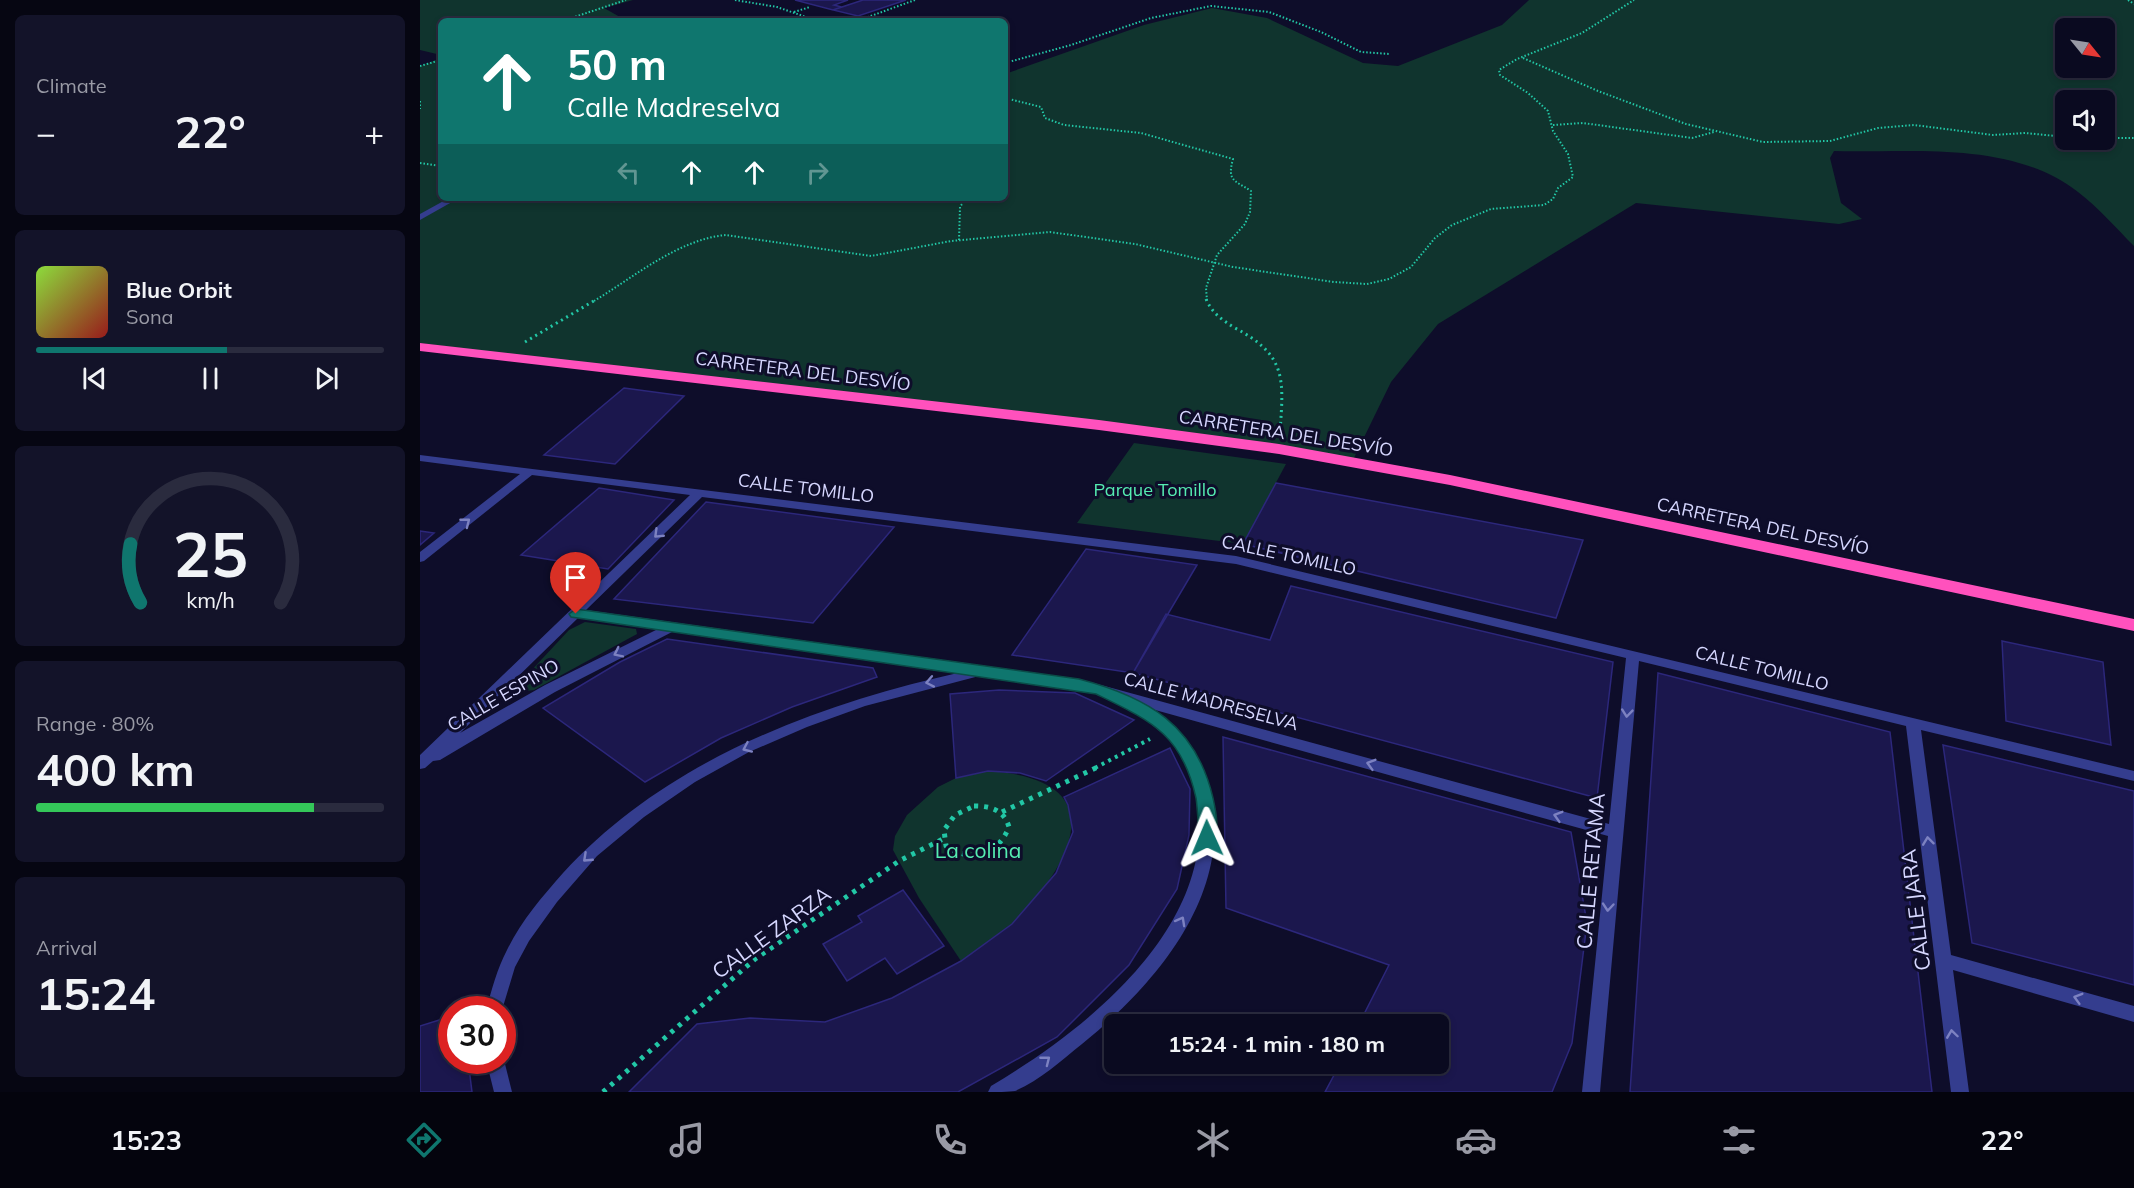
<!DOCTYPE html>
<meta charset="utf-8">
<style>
body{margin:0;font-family:Mulish,sans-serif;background:#131329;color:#f1f3f6;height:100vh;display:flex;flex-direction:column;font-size:22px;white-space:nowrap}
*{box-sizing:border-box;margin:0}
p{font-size:20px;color:#999aa5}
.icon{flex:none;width:33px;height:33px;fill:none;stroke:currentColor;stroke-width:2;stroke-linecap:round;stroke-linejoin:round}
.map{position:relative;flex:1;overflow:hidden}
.details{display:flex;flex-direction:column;gap:15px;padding:15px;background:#060612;width:420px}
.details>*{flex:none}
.hud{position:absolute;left:18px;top:18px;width:570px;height:183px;border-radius:9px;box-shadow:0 3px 9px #0003,0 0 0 2px #2a2b3e;background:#0f766e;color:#fff;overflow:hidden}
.needle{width:39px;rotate:120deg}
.controls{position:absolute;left:1635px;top:18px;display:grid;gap:12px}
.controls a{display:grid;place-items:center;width:60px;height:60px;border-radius:9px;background:#0a0a20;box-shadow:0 3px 9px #0003,0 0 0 2px #2a2b3e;font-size:30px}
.speed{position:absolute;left:18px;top:996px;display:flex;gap:12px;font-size:30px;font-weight:700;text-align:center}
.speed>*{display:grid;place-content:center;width:78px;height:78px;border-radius:50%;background:#0a0a20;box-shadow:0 3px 9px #0003,0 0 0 2px #2a2b3e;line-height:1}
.speed .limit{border:9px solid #d22;background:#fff;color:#111}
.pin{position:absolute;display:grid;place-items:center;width:51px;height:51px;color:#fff;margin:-62px -26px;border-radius:50% 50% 50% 0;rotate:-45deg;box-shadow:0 0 6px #0007}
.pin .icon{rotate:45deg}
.me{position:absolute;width:66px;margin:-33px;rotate:359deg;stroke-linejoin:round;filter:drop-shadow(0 0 4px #0008)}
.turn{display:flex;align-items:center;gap:21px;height:126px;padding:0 30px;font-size:27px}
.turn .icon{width:78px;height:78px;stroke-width:2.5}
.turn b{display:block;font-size:42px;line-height:51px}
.lanes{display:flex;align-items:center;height:57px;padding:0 30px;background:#0003;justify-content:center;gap:30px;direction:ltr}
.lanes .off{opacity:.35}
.big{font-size:45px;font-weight:700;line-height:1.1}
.details .widget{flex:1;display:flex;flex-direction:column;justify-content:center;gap:9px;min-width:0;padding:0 21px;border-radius:9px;background:#131329}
.details .dial{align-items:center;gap:0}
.dial svg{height:156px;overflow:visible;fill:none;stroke:#2a2b3e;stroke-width:7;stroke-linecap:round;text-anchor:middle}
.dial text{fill:#f1f3f6;stroke:none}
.song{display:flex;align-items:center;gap:18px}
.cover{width:72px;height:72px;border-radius:9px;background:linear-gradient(135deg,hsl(90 70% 55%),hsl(0 70% 35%))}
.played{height:6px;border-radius:3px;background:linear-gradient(90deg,#0f766e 55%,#2a2b3e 55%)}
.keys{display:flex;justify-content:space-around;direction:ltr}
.heat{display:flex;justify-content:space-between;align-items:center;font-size:33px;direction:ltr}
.charge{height:9px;border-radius:4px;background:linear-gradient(90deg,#34c759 80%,#2a2b3e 0)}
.trip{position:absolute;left:684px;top:1014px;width:345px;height:60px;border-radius:9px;background:#0a0a20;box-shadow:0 3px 9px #0003,0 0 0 2px #2a2b3e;font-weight:700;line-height:60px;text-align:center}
.tabs{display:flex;height:96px;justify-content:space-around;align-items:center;background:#04040d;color:#999aa5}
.tabs .icon{width:42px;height:42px}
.tabs .active{color:#0f766e}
.tabs b{font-size:27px;color:#f1f3f6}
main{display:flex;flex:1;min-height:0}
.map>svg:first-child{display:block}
.green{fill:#10342e;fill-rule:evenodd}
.building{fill:#1b174d;stroke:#2c277b;stroke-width:1.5}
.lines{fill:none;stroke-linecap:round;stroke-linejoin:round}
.path-far3{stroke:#22c7a6;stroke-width:2;stroke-dasharray:1.5 2;stroke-linecap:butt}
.path-far2{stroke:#22c7a6;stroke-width:3;stroke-dasharray:2 4;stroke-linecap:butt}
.path-far1{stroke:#22c7a6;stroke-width:4;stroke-dasharray:3 4.5;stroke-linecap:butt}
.path{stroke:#22c7a6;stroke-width:5;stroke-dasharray:4 6;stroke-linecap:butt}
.lane{fill:#343d8e;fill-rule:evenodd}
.street{fill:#343d8e;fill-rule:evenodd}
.highway{fill:#ff51bd;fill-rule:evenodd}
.oneway{stroke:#7d82c1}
.route{fill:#0f766e;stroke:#0a4d48;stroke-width:1.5}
.labels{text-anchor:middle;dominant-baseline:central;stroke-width:6;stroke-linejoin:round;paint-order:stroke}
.street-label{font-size:18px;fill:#d6d7ff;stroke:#0e0d2a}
.park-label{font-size:18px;fill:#55ecb1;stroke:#0e0d2a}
.near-park-label{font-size:21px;fill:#55ecb1;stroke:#0e0d2a}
.near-street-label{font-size:21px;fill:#d6d7ff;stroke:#0e0d2a}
</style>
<main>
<section class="details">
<div class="widget"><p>Climate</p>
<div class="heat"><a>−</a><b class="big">22°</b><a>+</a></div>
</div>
<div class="widget">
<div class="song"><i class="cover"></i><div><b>Blue Orbit</b><p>Sona</p></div></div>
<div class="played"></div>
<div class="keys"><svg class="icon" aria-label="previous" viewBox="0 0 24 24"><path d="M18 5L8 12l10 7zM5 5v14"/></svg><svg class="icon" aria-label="pause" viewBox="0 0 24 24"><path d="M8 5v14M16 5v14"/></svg><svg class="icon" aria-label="next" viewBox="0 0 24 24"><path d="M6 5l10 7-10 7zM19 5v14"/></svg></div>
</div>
<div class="widget dial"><svg viewBox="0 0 100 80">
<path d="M14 69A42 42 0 1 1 86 69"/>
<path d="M14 69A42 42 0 0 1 9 39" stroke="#0f766e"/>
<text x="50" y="56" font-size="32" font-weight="700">25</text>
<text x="50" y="72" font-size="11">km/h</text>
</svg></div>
<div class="widget"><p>Range · 80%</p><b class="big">400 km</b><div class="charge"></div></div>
<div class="widget"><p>Arrival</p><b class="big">15:24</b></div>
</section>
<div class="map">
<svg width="1714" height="1092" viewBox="0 0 1714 1092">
<rect width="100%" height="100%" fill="#0e0d2a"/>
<!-- green -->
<path class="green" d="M 0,0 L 213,0 L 184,8 L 207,21 L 21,21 L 21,55 L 0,50 Z
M 1109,0 L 1714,0 L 1714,246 C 1696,228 1678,207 1658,192 C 1591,140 1493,153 1414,151 L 1410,158 L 1421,203 L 1442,219 L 1419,224 L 1216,203 L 1018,324 L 971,382 L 932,462 L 0,343 L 0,66 L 21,58 L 21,198 L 585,198 L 585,74 L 724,25 L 792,8 L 847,18 L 943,63 L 978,66 L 1082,25 ZM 1646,28 L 1684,28 L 1684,68 L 1646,68 ZM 1646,100 L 1684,100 L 1684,140 L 1646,140 Z
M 714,443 L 866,464 L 823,544 L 657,523 Z
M 165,622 L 216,629 L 217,634 L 114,690 L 99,692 L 94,689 L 149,630 Z
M 568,771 C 694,779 656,860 593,923 C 578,938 558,949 541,961 L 499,898 L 473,850 L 475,836 L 487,815 L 518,787 L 542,775 Z"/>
<!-- building -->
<path class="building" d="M 375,0 L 428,0 L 414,5 L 422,7 L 413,10 Z
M 443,0 L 486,0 L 438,16 L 413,10 Z
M 204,388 L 264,396 L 195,464 L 124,455 Z
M 856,483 L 1163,540 L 1136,618 L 823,544 Z
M 179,488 L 254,500 L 188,569 L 101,555 Z
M 286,502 L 474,527 L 393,623 L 194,599 Z
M 0,531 L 14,533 L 0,545 Z
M 666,549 L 777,565 L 713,673 L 592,655 Z
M 871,586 L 1193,662 L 1177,798 L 713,673 L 746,614 L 850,640 Z
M 247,639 L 453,668 L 457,677 L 372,707 L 301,738 L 225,782 L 123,708 L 200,662 Z
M 1582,641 L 1683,662 L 1691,745 L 1586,721 Z
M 1238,673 L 1470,732 L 1512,1092 L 1210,1092 Z
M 579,690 L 655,693 L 714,720 L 626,781 L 600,773 L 568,771 L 536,778 L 530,694 Z
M 803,737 L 1151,832 L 1167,923 L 1152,1043 L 1132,1092 L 905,1092 L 920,1064 L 1018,1064 L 1018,1024 L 939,1024 L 969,965 L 806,908 Z
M 1523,745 L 1714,791 L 1714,985 L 1552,943 Z
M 750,748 L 770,789 L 769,835 L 757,889 L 709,965 L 637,1037 L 538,1092 L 209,1092 L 277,1024 L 330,1018 L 405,1022 L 472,998 L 541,961 L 592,924 L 636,873 L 653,832 L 648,805 L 644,797 Z
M 483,890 L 524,946 L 477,974 L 465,958 L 427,981 L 403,944 L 442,922 L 438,916 Z
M 32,1016 L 32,1060 L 48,1060 L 52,1092 L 0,1092 L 0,1026 Z"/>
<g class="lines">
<!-- path-far3 -->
<path class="path-far3" d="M 315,0 L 357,7 L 395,20
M 1708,0 L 1714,4
M 374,12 L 390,7
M 395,20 L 448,17 L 495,0
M 142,21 L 206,0
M 1103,58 L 1178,91 L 1266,124 L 1343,142 L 1410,141 L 1458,128 L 1494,125 L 1573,135 L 1605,133 L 1646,137
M 585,63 L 651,45 L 731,18 L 791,6 L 849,12 L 901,32 L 941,52 L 969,54
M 0,66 L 21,60
M 585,98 L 621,107 L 625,118 L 644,125 L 721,133 L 813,159 C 807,181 814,180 831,191 L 830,212 L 825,224 L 797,255 L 786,288 L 787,301
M 0,101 L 0,109
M 1133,125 L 1163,123 L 1272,138 L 1294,132
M 1684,138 L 1714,138
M 0,163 L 21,166
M 539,240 L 540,207 L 546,198
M 174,301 C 214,277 259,239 306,235 L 451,256 L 531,241 L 630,232 L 715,244 L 813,267 L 914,282 L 947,284 L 969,279 L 991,267 L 1015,238 L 1032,225 L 1071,209 L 1124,205 L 1133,199 L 1138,188 L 1153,177 L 1148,154 L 1133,131 L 1128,111 L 1108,93 L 1080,75 L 1079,70 L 1097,59 L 1162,33 L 1214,0"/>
<!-- path-far2 -->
<path class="path-far2" d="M 786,299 C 792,313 802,320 815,328 C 866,355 864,378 860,431
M 105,342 L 177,299"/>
<!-- path-far1 -->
<path class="path-far1" d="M 675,768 L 730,739"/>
<!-- path -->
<path class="path" d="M 554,806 C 571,806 584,810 589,827 C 578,855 551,863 526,846 L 524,830 L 535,815 Z
M 582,812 L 678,767
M 183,1092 L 335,959 L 479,861 L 523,839"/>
<!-- lane -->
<path class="lane" d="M 29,198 L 39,198 L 0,220 L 0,214 Z"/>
<!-- street -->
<path class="street" d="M 0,455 L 816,556 L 1714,771 L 1714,781 L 1501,730 L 1531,955 L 1714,1006 L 1714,1022 L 1533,970 L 1549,1092 L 1531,1092 L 1486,726 L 1219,661 L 1180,1092 L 1162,1092 L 1188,836 L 728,708 C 758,726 778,751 788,785 C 818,888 738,983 662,1044 C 642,1060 619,1081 595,1091 C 588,1092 576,1092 568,1092 L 571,1086 C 664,1031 793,930 778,808 C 771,754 745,729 699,704 L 698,700 L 659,689 L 563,675 L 445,706 L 387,727 L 329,752 L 275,782 L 224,817 L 177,856 L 137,902 L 109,941 L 95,967 L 82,1010 L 66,1010 C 72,989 77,969 87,950 C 101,921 122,897 143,873 C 247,760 395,705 542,672 L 254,631 L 135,692 L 20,760 L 13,761 L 5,768 L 0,769 L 0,755 L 270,495 L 112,475 L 4,561 L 0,562 L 0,552 L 100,474 L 0,461 ZM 282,497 L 816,564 L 1206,658 L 1189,824 L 659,679 L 166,610 ZM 158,618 L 238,629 L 125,685 L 40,733 Z
M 82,1057 L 84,1060 L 92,1092 L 74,1092 L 66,1060 L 82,1060 Z"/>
<!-- highway -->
<path class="highway" d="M 0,343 L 679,420 L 859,444 L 1030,475 L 1714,619 L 1714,631 L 1030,485 L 859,454 L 679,430 L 0,351 Z"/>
</g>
<!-- one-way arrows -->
<defs><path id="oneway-chevron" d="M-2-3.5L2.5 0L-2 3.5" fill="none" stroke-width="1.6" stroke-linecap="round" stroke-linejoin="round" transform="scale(1.5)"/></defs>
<g class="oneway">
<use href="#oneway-chevron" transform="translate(46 522) rotate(-38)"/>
<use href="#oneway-chevron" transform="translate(238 534) rotate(136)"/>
<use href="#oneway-chevron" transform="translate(198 653) rotate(154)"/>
<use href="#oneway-chevron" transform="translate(510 682) rotate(169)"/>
<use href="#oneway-chevron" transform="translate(1207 713) rotate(96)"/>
<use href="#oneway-chevron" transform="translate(327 748) rotate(156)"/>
<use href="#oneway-chevron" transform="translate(951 764) rotate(-164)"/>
<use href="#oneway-chevron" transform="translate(1138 816) rotate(-164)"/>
<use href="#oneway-chevron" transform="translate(1508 841) rotate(-97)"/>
<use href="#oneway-chevron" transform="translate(167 858) rotate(137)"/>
<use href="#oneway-chevron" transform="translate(1188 907) rotate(95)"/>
<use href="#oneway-chevron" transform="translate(761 921) rotate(-61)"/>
<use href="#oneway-chevron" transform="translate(1658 998) rotate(-164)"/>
<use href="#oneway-chevron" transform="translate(1532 1034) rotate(-98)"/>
<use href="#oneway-chevron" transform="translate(626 1060) rotate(-38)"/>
</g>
<!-- route -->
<path class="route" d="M 156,609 L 659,679 C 728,697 776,725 793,798 C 796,812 800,829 793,843 L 781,843 C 778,838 778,809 776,798 C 762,734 731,721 676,694 L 151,617 L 149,614 Z"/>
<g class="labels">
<!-- street labels -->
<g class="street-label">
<text transform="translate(383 371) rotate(7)">CARRETERA DEL DESVÍO</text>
<text transform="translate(866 433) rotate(9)">CARRETERA DEL DESVÍO</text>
<text transform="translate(386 488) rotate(7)">CALLE TOMILLO</text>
<text transform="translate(1343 526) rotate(12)">CARRETERA DEL DESVÍO</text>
<text transform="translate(869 555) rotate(12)">CALLE TOMILLO</text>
<text transform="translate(1342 668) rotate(14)">CALLE TOMILLO</text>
<text transform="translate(83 695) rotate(-30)">CALLE ESPINO</text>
<text transform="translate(791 701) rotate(15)">CALLE MADRESELVA</text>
</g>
<!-- park labels -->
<g class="park-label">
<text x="735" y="489">Parque Tomillo</text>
</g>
<!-- near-park labels -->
<g class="near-park-label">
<text x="558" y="850">La colina</text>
</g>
<!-- near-street labels -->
<g class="near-street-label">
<text transform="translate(1170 871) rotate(-85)">CALLE RETAMA</text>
<text transform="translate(1495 910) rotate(-97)">CALLE JARA</text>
<text transform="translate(351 932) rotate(-36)">CALLE ZARZA</text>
</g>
</g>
</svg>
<div class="controls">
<a><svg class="needle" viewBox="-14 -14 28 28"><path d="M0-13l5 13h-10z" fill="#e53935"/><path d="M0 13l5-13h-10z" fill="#999aa5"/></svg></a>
<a><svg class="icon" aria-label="sound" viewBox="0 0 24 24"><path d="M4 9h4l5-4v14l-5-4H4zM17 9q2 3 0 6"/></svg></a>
</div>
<div class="speed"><div class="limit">30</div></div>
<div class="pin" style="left:156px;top:614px;background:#d93025"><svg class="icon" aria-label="arrive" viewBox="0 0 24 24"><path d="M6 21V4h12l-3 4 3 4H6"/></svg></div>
<svg class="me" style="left:787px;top:838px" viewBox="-20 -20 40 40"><path d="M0-17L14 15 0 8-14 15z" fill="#0f766e" stroke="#fff" stroke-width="4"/></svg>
<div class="trip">15:24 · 1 min · 180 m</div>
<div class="hud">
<div class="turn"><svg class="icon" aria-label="ahead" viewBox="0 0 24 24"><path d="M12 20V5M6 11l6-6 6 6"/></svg><div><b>50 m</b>Calle Madreselva</div></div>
<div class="lanes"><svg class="icon off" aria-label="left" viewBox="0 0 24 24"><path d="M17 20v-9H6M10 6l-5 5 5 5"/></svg><svg class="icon" aria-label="ahead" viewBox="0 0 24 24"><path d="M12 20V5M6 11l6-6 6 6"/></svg><svg class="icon" aria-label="ahead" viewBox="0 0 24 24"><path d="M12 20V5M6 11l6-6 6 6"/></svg><svg class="icon off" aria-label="right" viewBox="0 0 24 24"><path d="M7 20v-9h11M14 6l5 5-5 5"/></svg></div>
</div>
</div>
</main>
<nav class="tabs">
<b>15:23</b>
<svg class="icon active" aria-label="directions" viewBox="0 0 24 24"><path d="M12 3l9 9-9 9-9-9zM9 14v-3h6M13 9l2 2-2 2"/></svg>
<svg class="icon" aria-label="music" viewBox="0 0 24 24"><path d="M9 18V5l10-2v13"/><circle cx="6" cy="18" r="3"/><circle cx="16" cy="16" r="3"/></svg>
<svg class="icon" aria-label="phone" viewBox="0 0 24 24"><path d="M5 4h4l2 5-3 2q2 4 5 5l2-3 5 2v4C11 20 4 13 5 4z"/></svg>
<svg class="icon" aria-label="climate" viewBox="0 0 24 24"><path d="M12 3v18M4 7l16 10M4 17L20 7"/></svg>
<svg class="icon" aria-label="car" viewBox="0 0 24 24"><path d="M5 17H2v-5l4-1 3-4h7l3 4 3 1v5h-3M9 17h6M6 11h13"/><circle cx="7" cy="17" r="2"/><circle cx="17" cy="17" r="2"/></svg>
<svg class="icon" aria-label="filters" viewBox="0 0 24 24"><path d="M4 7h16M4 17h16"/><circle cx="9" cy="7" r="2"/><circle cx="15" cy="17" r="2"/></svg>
<b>22°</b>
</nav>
